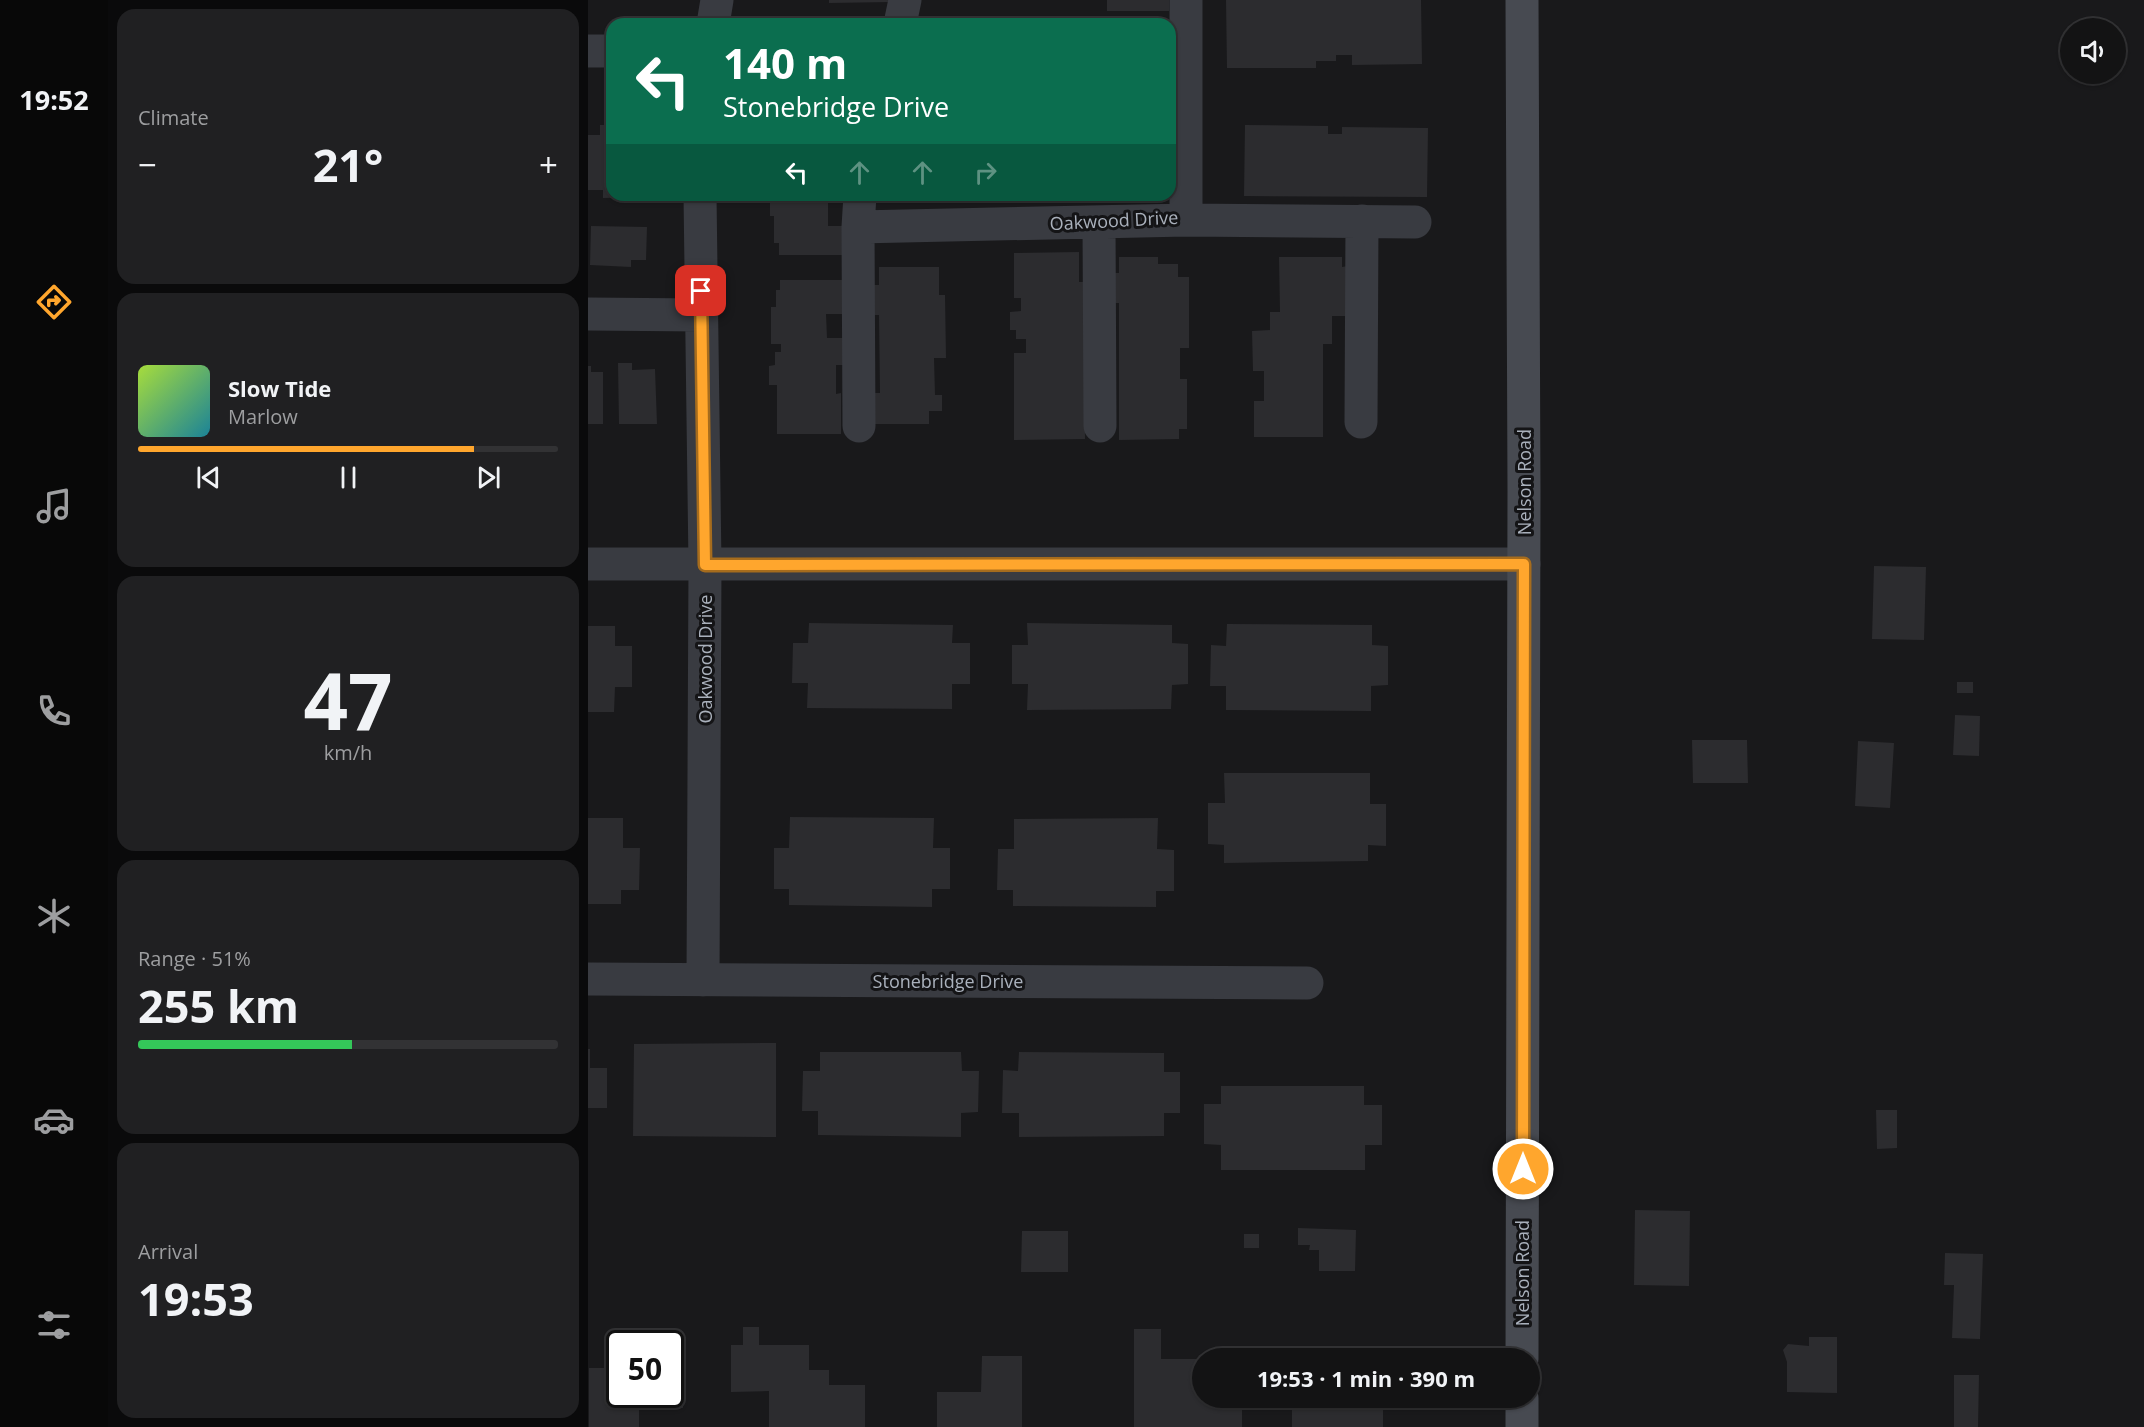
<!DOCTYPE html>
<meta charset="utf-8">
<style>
body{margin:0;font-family:"Open Sans",sans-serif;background:#202022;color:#f1f3f6;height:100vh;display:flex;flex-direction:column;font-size:22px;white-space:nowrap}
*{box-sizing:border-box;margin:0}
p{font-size:20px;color:#9d9ea0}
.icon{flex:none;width:33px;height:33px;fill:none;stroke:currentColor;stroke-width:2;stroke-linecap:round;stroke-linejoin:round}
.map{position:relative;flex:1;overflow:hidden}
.details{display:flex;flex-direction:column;gap:9px;padding:9px;background:#0a0a0b;width:480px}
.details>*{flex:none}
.banner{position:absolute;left:18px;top:18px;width:570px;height:183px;border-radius:18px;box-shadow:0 2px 4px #0004,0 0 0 2px #323234;background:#0b6e4f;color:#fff;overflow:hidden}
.controls{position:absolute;left:1472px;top:18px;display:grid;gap:12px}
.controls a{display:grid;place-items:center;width:66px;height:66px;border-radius:50%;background:#131314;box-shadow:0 2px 4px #0004,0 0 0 2px #323234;font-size:30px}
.speed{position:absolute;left:18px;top:1330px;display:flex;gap:12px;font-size:30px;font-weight:700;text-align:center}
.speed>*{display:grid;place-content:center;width:78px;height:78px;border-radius:50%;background:#131314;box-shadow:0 2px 4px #0004,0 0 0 2px #323234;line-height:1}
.speed .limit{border:3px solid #111;border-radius:9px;background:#fff;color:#111}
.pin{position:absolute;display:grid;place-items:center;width:51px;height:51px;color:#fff;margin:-26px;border-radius:12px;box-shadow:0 3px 9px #0006}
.me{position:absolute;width:66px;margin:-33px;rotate:0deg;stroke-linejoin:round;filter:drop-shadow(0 0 4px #0008)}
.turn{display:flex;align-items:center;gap:21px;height:126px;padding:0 18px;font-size:27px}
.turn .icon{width:78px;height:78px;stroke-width:2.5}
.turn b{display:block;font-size:42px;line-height:51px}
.lanes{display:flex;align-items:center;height:57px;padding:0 18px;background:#0003;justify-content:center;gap:30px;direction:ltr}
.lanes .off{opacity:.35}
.big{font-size:45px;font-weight:700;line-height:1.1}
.details .tile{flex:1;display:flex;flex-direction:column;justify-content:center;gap:9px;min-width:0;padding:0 21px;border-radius:18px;background:#202022}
.details .dial{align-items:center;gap:0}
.dial b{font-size:78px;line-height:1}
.song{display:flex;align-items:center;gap:18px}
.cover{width:72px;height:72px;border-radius:9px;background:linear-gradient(135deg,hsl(80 70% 55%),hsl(190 70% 35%))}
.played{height:6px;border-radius:3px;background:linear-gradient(90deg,#ffa62d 80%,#323234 80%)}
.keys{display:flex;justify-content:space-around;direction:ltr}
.heat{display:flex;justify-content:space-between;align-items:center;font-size:33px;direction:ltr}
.charge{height:9px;border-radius:4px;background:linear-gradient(90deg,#34c759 51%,#323234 0)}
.trip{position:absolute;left:604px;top:1348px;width:348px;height:60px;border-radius:30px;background:#131314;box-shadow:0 2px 4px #0004,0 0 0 2px #323234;font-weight:700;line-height:60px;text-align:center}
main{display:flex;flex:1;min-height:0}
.dock{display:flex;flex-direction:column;width:108px;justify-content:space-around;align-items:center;background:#080808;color:#9d9ea0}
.dock .icon{width:42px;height:42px}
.dock .active{color:#ffa62d}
.dock b{font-size:27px;color:#f1f3f6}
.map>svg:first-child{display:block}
.building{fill:#2c2c2f}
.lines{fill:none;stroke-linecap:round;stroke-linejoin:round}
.street{stroke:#393b41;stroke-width:33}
.secondary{stroke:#474a51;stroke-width:33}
.route-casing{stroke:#a66c1d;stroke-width:15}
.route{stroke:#ffa62d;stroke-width:10}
.labels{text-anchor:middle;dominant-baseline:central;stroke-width:6;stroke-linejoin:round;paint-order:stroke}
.street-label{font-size:18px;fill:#aab1bc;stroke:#141416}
</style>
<main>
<nav class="dock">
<b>19:52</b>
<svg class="icon active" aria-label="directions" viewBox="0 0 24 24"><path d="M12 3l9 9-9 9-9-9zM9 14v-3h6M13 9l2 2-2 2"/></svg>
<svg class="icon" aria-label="music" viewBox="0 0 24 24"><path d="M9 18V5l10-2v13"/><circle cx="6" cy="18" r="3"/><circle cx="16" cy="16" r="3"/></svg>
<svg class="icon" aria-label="phone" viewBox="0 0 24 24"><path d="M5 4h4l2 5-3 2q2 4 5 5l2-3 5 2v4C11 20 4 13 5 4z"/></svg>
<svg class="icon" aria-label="climate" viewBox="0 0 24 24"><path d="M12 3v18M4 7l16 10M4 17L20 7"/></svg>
<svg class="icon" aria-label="car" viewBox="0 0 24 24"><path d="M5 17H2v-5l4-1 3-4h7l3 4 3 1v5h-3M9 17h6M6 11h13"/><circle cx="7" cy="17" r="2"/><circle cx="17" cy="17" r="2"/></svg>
<svg class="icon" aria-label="filters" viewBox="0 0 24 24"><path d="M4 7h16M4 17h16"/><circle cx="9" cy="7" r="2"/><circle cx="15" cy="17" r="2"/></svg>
</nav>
<section class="details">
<div class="tile"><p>Climate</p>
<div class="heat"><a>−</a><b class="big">21°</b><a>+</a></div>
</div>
<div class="tile">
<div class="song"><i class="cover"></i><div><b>Slow Tide</b><p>Marlow</p></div></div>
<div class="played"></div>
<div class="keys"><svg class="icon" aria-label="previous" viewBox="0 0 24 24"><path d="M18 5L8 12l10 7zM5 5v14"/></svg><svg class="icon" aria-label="pause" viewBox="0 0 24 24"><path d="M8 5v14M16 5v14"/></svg><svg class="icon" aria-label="next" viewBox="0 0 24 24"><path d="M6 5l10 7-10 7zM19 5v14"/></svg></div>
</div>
<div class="tile dial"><b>47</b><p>km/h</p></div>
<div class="tile"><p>Range · 51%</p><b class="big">255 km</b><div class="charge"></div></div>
<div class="tile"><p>Arrival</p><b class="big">19:53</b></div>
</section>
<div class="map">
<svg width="1556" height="1427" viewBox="0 0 1556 1427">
<rect width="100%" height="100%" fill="#19191b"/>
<!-- building -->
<path class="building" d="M 241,0 L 303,0 L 303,2 L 241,3 Z
M 519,0 L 581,0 L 581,11 L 519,11 Z
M 638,0 L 833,0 L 834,64 L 764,65 L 764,55 L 748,55 L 748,61 L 728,61 L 728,68 L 639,68 Z
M 12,125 L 24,125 L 24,195 L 57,195 L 57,197 L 15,198 L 15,190 L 0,190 L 0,135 L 12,135 Z
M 657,125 L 740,126 L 740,134 L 754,134 L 754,127 L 840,128 L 839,197 L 656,196 Z
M 182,195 L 247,195 L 247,202 L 240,202 L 240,226 L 255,226 L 255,255 L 191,255 L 191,243 L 186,243 L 186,216 L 182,216 Z
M 3,226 L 59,227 L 58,260 L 43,260 L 43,267 L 2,265 Z
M 491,252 L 491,282 L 496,282 L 497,439 L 426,440 L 426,353 L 438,353 L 438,339 L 428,339 L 428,330 L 422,330 L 422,312 L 433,311 L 433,298 L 426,298 L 426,253 Z
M 531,257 L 570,257 L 570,264 L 590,264 L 590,277 L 601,277 L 601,348 L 592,348 L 592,379 L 599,379 L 599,429 L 591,429 L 591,439 L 531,440 L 531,303 L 525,303 L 525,273 L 531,273 Z
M 691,257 L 754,257 L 754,267 L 760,266 L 760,316 L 744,316 L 744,344 L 735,344 L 735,437 L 666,437 L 666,401 L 676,401 L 676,371 L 665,371 L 664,331 L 682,330 L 682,312 L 692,312 Z
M 291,267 L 351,267 L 351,295 L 357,295 L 358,358 L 346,358 L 347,395 L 354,395 L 354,411 L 341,411 L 341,424 L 286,424 L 286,393 L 292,393 L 291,315 L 285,315 L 285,285 L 291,285 Z
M 192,280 L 256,280 L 256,314 L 238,314 L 239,338 L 255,338 L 255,365 L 248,365 L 248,394 L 253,393 L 253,434 L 189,434 L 189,385 L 181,385 L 181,366 L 187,365 L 187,352 L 193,352 L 193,344 L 183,344 L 183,307 L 188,307 L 188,290 L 192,290 Z
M 30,363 L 44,363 L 44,370 L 67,369 L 69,424 L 31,424 Z
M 0,366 L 3,366 L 3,372 L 15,372 L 15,424 L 0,424 Z
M 1286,566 L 1338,567 L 1336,640 L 1284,639 Z
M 221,623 L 365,625 L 364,643 L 382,643 L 382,684 L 364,684 L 364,709 L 219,708 L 220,683 L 204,683 L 205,643 L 220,643 Z
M 439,623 L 584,625 L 584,643 L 600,644 L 600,684 L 584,685 L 583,709 L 439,710 L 440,684 L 424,684 L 424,645 L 440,645 Z
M 639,624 L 784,625 L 784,645 L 800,646 L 800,685 L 783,686 L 783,711 L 638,710 L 638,686 L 622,686 L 623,645 L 638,646 Z
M 0,626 L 27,626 L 27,646 L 44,646 L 44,687 L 27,687 L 26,712 L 0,712 Z
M 1369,682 L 1385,682 L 1385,693 L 1369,693 Z
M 1367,715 L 1392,716 L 1391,756 L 1365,755 Z
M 1104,740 L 1159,740 L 1160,783 L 1105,783 Z
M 1270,741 L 1306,743 L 1302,808 L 1267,806 Z
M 636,773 L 782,773 L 782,804 L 798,804 L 798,846 L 780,845 L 780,861 L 636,863 L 636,845 L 620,844 L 620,803 L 637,803 Z
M 202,817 L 346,818 L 345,848 L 362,848 L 362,889 L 344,889 L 344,907 L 201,905 L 201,889 L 186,889 L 186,848 L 201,848 Z
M 0,818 L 35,818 L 35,848 L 52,848 L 51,890 L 33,890 L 33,904 L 0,904 Z
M 570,818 L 569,849 L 586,850 L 586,891 L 568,891 L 568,907 L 425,906 L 425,890 L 409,890 L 410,849 L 426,849 L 426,819 Z
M 188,1043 L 188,1137 L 45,1136 L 46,1044 Z
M 0,1049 L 2,1049 L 2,1068 L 19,1068 L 19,1108 L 0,1108 Z
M 232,1052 L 373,1052 L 374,1071 L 391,1071 L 390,1112 L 373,1113 L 373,1137 L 230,1135 L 230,1111 L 214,1111 L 215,1071 L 232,1071 Z
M 431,1052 L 576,1053 L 576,1072 L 592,1072 L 592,1113 L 576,1113 L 576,1136 L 431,1137 L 431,1113 L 414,1113 L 415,1070 L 430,1071 Z
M 633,1086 L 776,1086 L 776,1105 L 794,1105 L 794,1145 L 777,1145 L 777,1170 L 633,1170 L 633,1145 L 616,1144 L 616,1104 L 633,1104 Z
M 1288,1110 L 1309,1110 L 1309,1148 L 1289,1149 Z
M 1047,1210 L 1102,1211 L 1101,1286 L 1046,1285 Z
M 710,1228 L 768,1230 L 767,1271 L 731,1271 L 731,1250 L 721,1250 L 722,1245 L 710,1245 Z
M 434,1231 L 480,1231 L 480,1272 L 433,1272 Z
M 656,1234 L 671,1234 L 671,1248 L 656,1248 Z
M 1357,1253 L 1395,1254 L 1392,1339 L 1364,1338 L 1366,1285 L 1356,1285 Z
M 155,1327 L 171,1327 L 171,1345 L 221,1345 L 221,1370 L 241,1370 L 241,1385 L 277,1385 L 277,1427 L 181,1427 L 181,1391 L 143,1392 L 143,1345 L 155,1345 Z
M 546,1329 L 573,1329 L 573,1359 L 615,1359 L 615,1398 L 654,1398 L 654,1427 L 546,1427 Z
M 1221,1337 L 1249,1337 L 1249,1393 L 1199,1392 L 1199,1362 L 1195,1350 L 1200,1344 L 1221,1346 Z
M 705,1355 L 768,1356 L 768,1359 L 705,1359 Z
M 394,1356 L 434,1356 L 434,1427 L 349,1427 L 349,1392 L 393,1392 Z
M 1,1368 L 32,1368 L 32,1395 L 82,1395 L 82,1368 L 95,1368 L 95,1408 L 51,1408 L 51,1427 L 1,1427 Z
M 1366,1375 L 1391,1375 L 1390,1427 L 1366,1427 Z
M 704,1398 L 795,1398 L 795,1427 L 704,1427 Z"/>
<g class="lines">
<!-- street -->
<path class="street" d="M 125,24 L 129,0
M 312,24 L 317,0
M 0,51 L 24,51
M 112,195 L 117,565 L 115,980
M 272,195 L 270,227 L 598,220 L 598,0
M 598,220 L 827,222
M 511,222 L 512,426
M 270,227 L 271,426
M 0,314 L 113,315
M 773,422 L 774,221
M 0,564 L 936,564
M 0,979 L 719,983"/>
<!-- secondary -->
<path class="secondary" d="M 934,0 L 936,491 L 934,1359
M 934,1398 L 934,1427"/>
</g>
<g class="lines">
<!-- route casing -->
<g class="route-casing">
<path id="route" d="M 113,291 L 117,565 L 936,564 L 935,1169"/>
</g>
<!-- route -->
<use href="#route" class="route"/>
</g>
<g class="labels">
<!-- street labels -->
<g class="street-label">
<text transform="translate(526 220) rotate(-3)">Oakwood Drive</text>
<text transform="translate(936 482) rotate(-90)">Nelson Road</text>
<text transform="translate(117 659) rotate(-90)">Oakwood Drive</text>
<text x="360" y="981">Stonebridge Drive</text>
<text transform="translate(934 1273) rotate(-90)">Nelson Road</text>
</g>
</g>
</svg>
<div class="controls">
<a><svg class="icon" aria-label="sound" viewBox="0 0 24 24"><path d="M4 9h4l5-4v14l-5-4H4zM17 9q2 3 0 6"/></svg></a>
</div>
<div class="speed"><div class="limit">50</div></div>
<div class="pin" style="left:113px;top:291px;background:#d93025"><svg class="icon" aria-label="arrive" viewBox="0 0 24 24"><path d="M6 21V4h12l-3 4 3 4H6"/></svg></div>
<svg class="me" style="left:935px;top:1169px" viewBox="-20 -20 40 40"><circle r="17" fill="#ffa62d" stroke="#fff" stroke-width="3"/><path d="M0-11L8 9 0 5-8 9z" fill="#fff"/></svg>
<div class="trip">19:53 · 1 min · 390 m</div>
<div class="banner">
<div class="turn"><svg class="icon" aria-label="left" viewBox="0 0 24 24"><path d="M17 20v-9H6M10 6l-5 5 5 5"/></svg><div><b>140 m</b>Stonebridge Drive</div></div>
<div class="lanes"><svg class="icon" aria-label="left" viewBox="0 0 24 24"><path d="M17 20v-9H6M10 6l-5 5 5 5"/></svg><svg class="icon off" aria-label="ahead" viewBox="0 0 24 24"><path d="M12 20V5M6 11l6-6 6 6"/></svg><svg class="icon off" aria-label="ahead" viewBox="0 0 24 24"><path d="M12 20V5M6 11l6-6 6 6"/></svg><svg class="icon off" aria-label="right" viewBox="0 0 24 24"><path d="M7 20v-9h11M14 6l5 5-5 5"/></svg></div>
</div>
</div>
</main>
